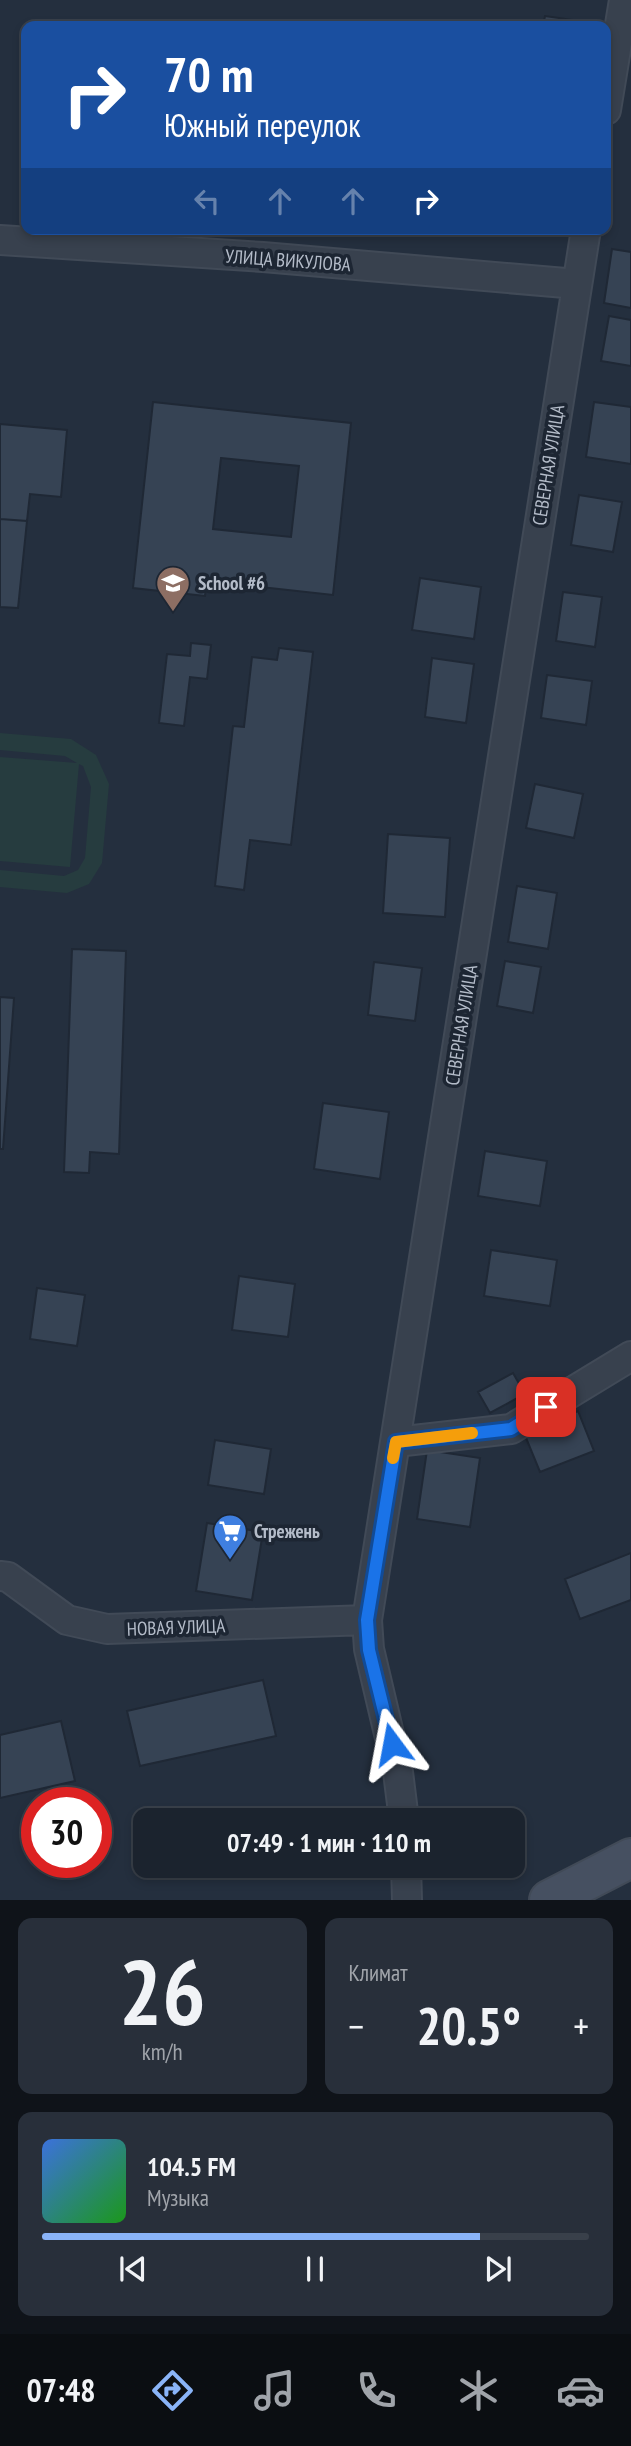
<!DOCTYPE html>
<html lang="ru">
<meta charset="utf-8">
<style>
body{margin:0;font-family:"PT Sans Narrow",sans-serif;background:#282f3a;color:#f1f3f6;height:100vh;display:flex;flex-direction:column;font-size:26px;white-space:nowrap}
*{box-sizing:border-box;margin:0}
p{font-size:23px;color:#a0a4aa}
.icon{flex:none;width:38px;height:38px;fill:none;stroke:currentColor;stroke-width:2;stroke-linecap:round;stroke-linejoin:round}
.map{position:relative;height:1900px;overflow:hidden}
.sheet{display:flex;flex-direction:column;gap:18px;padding:18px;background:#0f1319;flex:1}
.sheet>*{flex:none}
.top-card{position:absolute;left:21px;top:21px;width:590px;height:214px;border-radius:14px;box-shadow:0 4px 10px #0003,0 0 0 2px #39404a;background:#1a4fa0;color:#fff;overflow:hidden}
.speed{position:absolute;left:21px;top:1787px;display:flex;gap:14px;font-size:35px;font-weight:700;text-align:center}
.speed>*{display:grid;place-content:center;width:91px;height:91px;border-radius:50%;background:#1b232e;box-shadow:0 4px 10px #0003,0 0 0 2px #39404a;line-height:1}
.speed .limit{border:10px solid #d22;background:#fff;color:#111}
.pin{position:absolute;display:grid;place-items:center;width:60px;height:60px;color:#fff;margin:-30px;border-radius:14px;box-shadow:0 4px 10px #0006}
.me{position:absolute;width:77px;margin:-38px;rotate:347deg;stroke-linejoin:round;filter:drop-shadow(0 0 5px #0008)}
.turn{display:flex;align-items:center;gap:24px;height:147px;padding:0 28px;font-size:32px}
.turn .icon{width:91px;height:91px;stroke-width:2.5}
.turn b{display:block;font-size:49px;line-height:60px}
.lanes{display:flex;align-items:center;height:66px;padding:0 28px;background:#0003;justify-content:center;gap:35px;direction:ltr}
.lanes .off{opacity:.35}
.big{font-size:52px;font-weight:700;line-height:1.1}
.sheet .card{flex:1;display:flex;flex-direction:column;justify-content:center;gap:10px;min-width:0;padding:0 24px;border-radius:14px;background:#282f3a}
.sheet .dial{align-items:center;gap:0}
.dial b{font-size:91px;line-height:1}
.song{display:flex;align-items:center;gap:21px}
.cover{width:84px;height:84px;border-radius:10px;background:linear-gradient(135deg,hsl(220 70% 55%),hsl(120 70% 35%))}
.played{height:7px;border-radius:4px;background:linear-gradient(90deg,#8ab4f8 80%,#39404a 80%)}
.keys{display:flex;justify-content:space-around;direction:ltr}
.heat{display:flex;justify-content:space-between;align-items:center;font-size:38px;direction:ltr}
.sheet .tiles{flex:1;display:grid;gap:18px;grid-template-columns:1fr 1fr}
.card:last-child{grid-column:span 2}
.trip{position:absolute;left:133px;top:1808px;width:392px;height:70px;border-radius:14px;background:#1b232e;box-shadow:0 4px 10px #0003,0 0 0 2px #39404a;font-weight:700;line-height:70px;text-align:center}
.tab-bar{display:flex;height:112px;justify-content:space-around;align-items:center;background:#0b0e12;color:#a0a4aa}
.tab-bar .icon{width:49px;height:49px}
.tab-bar .on{color:#8ab4f8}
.tab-bar b{font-size:32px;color:#f1f3f6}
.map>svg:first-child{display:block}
.green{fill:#263c3f}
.building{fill:#364354;stroke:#1f2835;stroke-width:2;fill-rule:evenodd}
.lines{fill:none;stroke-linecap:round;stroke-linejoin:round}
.street-casing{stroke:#414a57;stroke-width:32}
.secondary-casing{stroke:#414a57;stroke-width:42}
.street{stroke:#38414e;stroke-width:28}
.secondary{stroke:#465061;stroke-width:38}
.route-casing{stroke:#114b97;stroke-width:18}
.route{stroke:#1a73e8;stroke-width:12}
.slow{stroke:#f59e0b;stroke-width:12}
.labels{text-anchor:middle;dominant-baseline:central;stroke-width:7;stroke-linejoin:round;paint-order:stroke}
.street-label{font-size:19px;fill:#b4bcc9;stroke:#1d2633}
.poi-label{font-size:19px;font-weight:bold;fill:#b4bcc9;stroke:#1d2633;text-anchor:start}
</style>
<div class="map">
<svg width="631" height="1900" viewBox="0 0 631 1900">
<rect width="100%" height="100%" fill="#242f3e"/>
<!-- green -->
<path class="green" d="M 0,733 L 71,739 L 96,755 L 109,784 L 102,863 L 89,884 L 67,893 L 0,887 L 0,870 L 64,876 L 78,870 L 85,858 L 91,787 L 83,766 L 79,764 L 70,867 L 0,861 L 0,757 L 77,763 L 65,756 L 0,750 Z"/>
<!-- building -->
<path class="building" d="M 545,16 L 573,20 L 572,26 L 543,26 Z
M 612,249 L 631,252 L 631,308 L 604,303 Z
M 609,316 L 631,320 L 631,366 L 601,361 Z
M 153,402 L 351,423 L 333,595 L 207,581 L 205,596 L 133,588 ZM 221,458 L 299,466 L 291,537 L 213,529 Z
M 594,402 L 631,407 L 631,464 L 586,457 Z
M 0,424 L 67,430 L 61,497 L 30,494 L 27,521 L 0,519 Z
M 579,495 L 622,502 L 613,552 L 571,545 Z
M 0,519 L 27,521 L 18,608 L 0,607 Z
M 420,578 L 481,587 L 474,639 L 412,630 Z
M 563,592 L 602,597 L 595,647 L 556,641 Z
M 191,643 L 211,645 L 207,679 L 190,677 L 184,726 L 159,723 L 167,654 L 190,656 Z
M 279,648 L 313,652 L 291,845 L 250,840 L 244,890 L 215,886 L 233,726 L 244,727 L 252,657 L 277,660 Z
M 432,658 L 474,664 L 466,723 L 425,717 Z
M 547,675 L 592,681 L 586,725 L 541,718 Z
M 535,784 L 583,794 L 574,838 L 526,828 Z
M 388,834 L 450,838 L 445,917 L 383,913 Z
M 517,886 L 557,893 L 548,949 L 508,942 Z
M 72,949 L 126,951 L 119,1154 L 90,1152 L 89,1173 L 64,1172 Z
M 505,961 L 541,967 L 533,1013 L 497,1006 Z
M 374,962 L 422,968 L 415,1021 L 368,1015 Z
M 0,997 L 14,998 L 3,1149 L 0,1149 Z
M 323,1103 L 389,1112 L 380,1179 L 314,1169 Z
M 485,1151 L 547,1161 L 540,1206 L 478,1196 Z
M 491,1250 L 557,1260 L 550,1306 L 484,1296 Z
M 239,1276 L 295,1284 L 288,1337 L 232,1330 Z
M 37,1288 L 85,1295 L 77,1346 L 30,1339 Z
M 513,1373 L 525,1394 L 490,1413 L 478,1392 Z
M 578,1411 L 594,1451 L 540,1472 L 524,1433 Z
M 215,1440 L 271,1449 L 264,1494 L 208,1485 Z
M 427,1450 L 480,1458 L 470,1527 L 417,1519 Z
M 207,1523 L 263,1532 L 252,1600 L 196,1591 Z
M 631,1553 L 631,1600 L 580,1619 L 565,1579 Z
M 263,1680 L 276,1736 L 140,1766 L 127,1711 Z
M 61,1721 L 75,1781 L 0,1798 L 0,1735 Z"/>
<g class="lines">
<!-- street casing -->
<g class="street-casing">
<path id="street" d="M 606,110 L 624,0
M 0,240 L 263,257 L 577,284
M 396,1442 L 511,1429 L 631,1356
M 0,1576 L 8,1577 L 67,1620 L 107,1629 L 367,1620
M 404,1820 L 398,1772 L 369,1649 L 367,1620 L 586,229
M 406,1866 L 407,1900"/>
</g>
<!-- secondary casing -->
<g class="secondary-casing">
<path id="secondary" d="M 549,1900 L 631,1858"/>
</g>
<!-- street -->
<use href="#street" class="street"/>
<!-- secondary -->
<use href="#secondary" class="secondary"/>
</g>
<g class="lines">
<!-- route casing -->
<g class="route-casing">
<path id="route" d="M 392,1744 L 369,1650 L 367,1620 L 396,1442 L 511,1429 L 546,1407"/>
</g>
<!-- route -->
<use href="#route" class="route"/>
<!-- slow -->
<path class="slow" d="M 393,1458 L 396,1442 L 472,1433"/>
</g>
<!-- icons -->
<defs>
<g id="school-pin" transform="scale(1.75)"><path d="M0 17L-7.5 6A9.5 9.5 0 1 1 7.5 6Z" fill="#8d6e63" stroke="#1d2633"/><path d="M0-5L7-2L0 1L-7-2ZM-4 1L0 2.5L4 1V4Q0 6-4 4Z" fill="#fff"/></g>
<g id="supermarket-pin" transform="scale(1.75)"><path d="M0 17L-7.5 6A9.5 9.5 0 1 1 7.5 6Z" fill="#3f7fe0" stroke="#1d2633"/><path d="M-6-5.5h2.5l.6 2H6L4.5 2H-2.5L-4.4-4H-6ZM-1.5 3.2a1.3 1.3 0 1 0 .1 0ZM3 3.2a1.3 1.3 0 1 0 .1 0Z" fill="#fff"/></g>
</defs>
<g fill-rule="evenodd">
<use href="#school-pin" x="173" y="583"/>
<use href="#supermarket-pin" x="230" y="1531"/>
</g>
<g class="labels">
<!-- street labels -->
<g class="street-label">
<text transform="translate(288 260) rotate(4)">УЛИЦА ВИКУЛОВА</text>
<text transform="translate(548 465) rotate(-81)">СЕВЕРНАЯ УЛИЦА</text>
<text transform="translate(461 1025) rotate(-81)">СЕВЕРНАЯ УЛИЦА</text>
<text transform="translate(176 1627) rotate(-2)">НОВАЯ УЛИЦА</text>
</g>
<!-- poi labels -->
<g class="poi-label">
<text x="198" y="583">School #6</text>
<text x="254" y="1531">Стрежень</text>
</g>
</g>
</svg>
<div class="speed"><div class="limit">30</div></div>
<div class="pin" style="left:546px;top:1407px;background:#d93025"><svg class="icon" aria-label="arrive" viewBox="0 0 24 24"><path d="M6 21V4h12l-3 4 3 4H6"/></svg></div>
<svg class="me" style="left:392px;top:1744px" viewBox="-20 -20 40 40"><path d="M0-17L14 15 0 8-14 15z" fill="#1a73e8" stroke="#fff" stroke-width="4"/></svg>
<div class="trip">07:49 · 1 мин · 110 m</div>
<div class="top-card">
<div class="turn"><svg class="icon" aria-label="right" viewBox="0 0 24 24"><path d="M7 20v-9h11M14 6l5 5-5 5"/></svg><div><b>70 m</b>Южный переулок</div></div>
<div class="lanes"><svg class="icon off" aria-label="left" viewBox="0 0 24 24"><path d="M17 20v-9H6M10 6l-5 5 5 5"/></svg><svg class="icon off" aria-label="ahead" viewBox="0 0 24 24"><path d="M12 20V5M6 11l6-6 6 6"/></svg><svg class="icon off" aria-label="ahead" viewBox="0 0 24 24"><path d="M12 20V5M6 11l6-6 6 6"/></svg><svg class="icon" aria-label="right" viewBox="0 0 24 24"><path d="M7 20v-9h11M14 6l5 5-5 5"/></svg></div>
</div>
</div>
<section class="sheet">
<div class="tiles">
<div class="card dial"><b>26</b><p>km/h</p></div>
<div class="card"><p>Климат</p>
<div class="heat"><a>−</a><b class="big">20.5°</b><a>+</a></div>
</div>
<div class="card">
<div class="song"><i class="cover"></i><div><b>104.5 FM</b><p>Музыка</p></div></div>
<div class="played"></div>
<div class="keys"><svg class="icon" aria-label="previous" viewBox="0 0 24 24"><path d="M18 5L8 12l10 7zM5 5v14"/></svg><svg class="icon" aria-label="pause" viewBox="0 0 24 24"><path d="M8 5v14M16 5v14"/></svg><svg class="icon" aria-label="next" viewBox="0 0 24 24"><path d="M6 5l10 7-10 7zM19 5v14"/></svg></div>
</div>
</div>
</section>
<nav class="tab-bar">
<b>07:48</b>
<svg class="icon on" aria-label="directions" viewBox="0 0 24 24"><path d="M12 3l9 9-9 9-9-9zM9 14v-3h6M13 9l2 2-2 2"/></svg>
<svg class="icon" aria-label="music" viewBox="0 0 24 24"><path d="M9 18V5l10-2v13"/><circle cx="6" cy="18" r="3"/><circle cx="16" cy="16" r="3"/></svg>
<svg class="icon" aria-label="phone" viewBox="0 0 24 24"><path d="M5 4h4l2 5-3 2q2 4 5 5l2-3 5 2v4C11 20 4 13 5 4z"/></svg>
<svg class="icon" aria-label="climate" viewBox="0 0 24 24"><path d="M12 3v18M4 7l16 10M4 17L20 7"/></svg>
<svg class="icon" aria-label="car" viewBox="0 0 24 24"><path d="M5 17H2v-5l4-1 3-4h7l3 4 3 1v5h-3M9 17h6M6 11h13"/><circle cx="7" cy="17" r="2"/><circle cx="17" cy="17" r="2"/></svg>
</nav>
